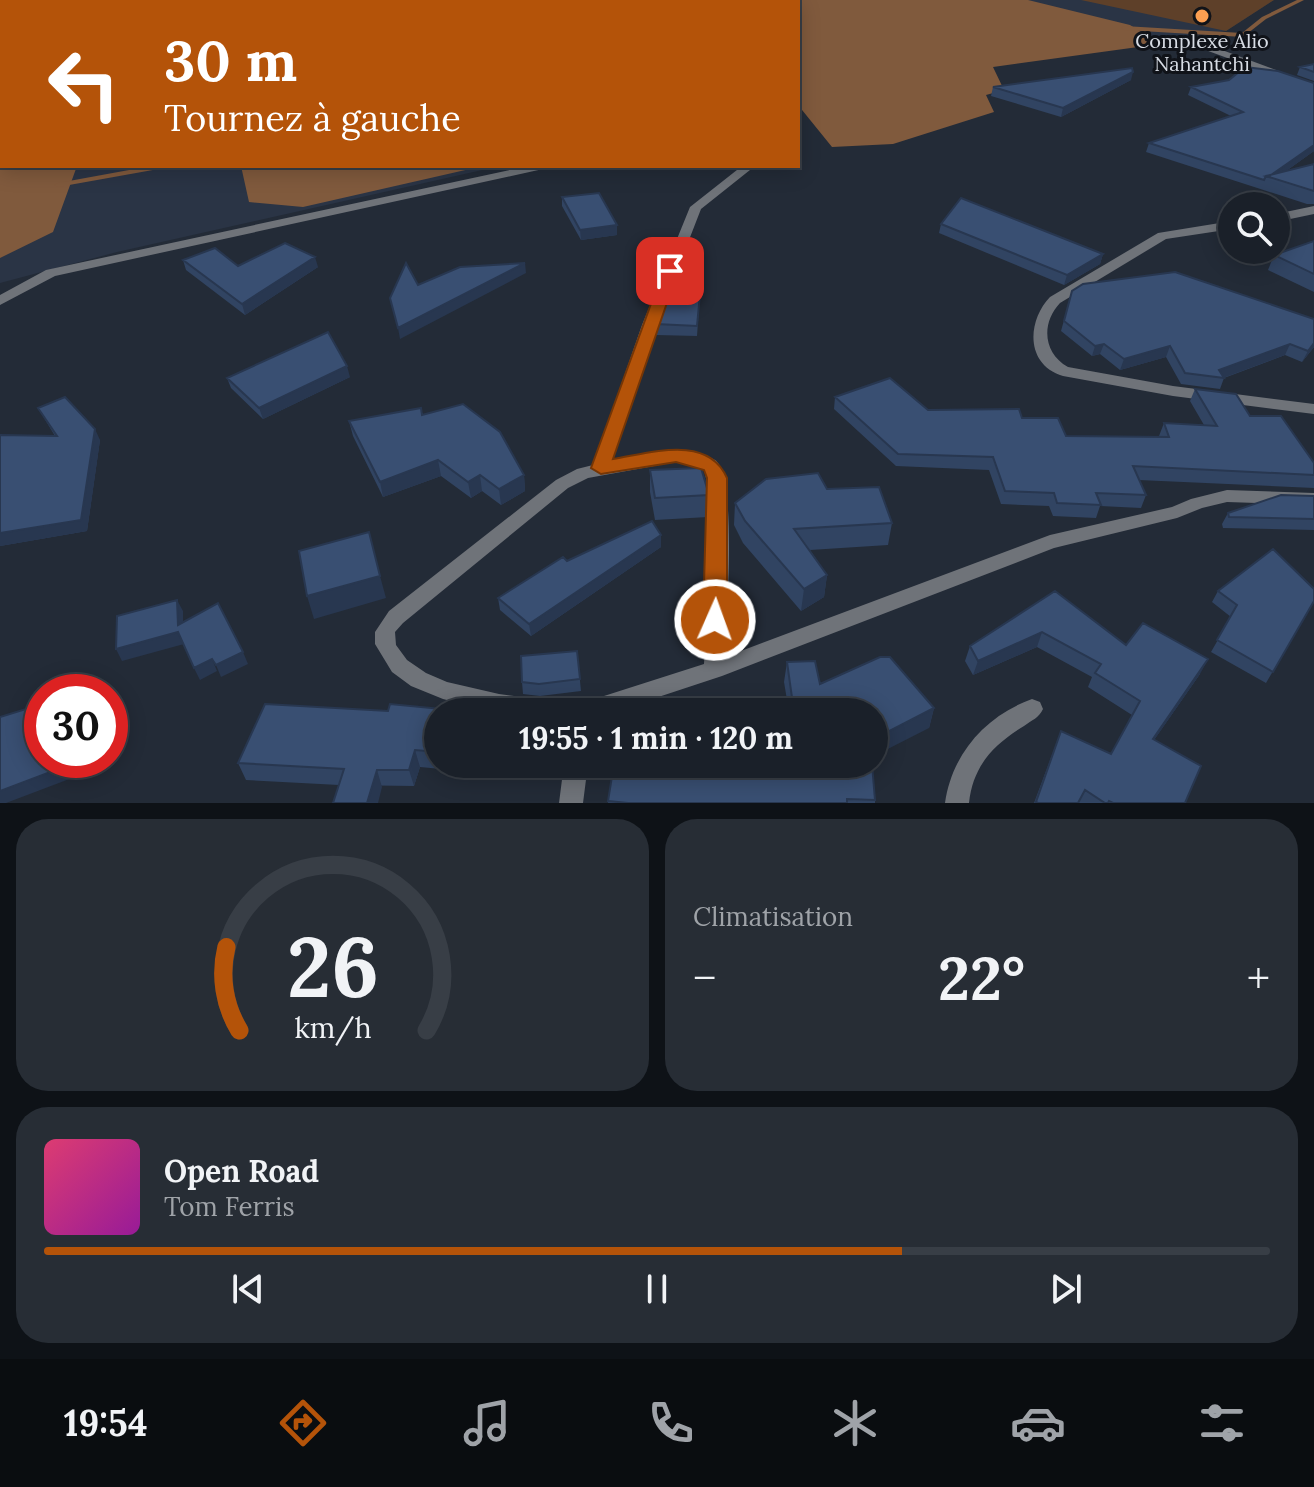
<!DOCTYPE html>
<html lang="fr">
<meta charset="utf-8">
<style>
body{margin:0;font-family:Lora,serif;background:#272d35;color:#f1f3f6;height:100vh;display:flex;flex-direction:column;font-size:30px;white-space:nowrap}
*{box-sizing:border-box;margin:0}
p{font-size:26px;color:#9fa3a8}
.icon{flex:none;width:44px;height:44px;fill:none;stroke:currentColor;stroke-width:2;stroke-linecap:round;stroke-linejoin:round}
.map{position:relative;height:803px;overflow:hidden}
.details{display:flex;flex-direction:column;gap:16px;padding:16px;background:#0e1217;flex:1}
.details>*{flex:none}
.top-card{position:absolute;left:0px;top:0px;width:800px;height:168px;box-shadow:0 4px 20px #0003,0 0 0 2px #383e46;background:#b45309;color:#fff;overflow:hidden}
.tools{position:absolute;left:1218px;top:192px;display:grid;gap:16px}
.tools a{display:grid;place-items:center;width:72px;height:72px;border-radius:50%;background:#1a2029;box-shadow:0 4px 20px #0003,0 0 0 2px #383e46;font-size:40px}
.speed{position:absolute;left:24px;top:674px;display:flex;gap:16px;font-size:40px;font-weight:700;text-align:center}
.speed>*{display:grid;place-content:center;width:104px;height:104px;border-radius:50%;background:#1a2029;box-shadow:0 4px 20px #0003,0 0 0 2px #383e46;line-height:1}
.speed .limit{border:12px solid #d22;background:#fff;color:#111}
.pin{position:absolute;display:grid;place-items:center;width:68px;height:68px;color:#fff;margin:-34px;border-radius:16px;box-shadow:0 4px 12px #0006}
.me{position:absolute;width:88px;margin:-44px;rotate:2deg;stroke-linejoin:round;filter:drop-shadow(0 0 6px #0008)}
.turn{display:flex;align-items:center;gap:28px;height:168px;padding:0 32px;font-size:36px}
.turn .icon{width:104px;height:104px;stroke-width:2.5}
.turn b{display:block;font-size:56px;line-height:68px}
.big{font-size:60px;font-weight:700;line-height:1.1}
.details .tile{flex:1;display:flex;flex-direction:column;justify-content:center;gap:12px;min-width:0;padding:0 28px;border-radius:32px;background:#272d35}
.details .dial{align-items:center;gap:0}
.dial svg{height:208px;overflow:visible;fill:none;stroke:#383e46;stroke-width:7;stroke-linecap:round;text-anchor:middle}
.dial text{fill:#f1f3f6;stroke:none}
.song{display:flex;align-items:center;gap:24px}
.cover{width:96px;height:96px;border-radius:12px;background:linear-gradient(135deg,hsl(340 70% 55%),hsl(300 70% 35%))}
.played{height:8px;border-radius:4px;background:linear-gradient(90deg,#b45309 70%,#383e46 70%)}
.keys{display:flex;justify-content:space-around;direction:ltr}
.heat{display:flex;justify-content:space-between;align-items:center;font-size:44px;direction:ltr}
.details .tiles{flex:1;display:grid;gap:16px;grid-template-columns:1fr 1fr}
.tile:last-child{grid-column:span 2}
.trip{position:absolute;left:424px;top:698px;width:464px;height:80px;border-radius:40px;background:#1a2029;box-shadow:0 4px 20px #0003,0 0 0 2px #383e46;font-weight:700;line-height:80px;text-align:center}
.menu{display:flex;height:128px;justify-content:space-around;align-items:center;background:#0a0d10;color:#9fa3a8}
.menu .icon{width:56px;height:56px}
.menu .selected{color:#b45309}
.menu b{font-size:36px;color:#f1f3f6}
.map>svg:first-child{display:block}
.built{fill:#2a3445}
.green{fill:#5e4029}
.water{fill:#805a3d}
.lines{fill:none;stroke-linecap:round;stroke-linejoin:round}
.stream{fill:#805a3d;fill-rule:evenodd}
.street{fill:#6f7379;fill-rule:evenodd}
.wall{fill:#314462}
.shaded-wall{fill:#283750}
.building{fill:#394f72;stroke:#283750;stroke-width:2}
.route{fill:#b45309;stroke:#753606;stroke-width:2}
.poi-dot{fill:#fb9e51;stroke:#101319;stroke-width:3}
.labels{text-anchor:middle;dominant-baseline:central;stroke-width:6;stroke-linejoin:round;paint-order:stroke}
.far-poi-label{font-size:20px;fill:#d7dce4;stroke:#101319}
</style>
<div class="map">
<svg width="1314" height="803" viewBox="0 0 1314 803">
<rect width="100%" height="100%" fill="#232b37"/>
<!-- built -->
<path class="built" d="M 0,0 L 1274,0 L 1226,31 L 921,72 L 798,2 L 2,2 L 2,166 L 500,166 L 117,252 L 0,283 Z"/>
<!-- green -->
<path class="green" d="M 1081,0 L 1274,0 L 1226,31 Z"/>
<!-- water -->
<path class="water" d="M 471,0 L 1028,0 L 1130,25 L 1160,44 L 993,67 L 1004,90 L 986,95 L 994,112 L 893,144 L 832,147 L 798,105 L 798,2 L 468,2 Z
M 0,129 L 2,166 L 77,166 L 53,232 L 0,258 Z
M 241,166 L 483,166 L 303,207 L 249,202 Z"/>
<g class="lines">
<!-- stream -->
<path class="stream" d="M 1297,0 L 1304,0 L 1266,19 L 1243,37 L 1124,30 L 1121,28 L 1124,26 L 1242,33 L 1262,17 Z
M 151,166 L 168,166 L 164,168 L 58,187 L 54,185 L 58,183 Z"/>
<!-- street -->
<path class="street" d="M 1195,40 L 1314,84 L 1314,90 L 1192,45 L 1191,43 Z
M 528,166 L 549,166 L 543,169 L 55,276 L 0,305 L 0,295 L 46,270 Z
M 742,166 L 755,166 L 701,209 L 656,325 L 612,462 C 644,456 685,441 715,460 C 738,475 726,625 725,657 L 1050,535 L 1172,507 L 1191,499 L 1227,490 L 1314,493 L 1314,505 L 1227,502 L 1202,508 L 1177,518 L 1054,548 L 722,676 L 613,712 L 495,712 L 443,699 L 411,686 L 392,672 L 375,644 L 375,632 L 389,611 L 556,480 L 577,469 L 593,465 L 642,325 L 690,207 ZM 676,462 L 693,463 L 704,469 C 719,532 707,601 704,664 L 579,704 L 499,694 L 447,682 L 426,673 L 407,660 L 396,645 L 395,632 L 403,623 L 568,488 L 588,478 Z
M 1314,206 L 1314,214 L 1276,222 L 1276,214 Z
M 1232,221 L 1232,229 L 1166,239 L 1060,303 C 1041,323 1043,353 1068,367 L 1173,386 L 1314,404 L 1314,414 L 1173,396 L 1063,376 C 1025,365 1027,321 1050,297 L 1158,233 Z
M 1032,699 L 1040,702 L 1043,709 C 1039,718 1032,720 1024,726 C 993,745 973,766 969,803 L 945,803 C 952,754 985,716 1032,699 Z
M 564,764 L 588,764 L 583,803 L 559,803 Z"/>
</g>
<!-- wall -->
<path class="wall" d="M 1314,64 L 1314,81 L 1297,75 L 1300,67 Z
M 1131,80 L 1061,117 L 991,96 L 993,87 Z
M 1314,83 L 1314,151 L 1286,171 L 1314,164 L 1314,204 L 1307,204 L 1146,152 L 1149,143 L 1231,116 L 1188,95 L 1191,87 Z
M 562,197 L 617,225 L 617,235 L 581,240 L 562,206 Z
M 941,224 L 1103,254 L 1100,264 L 1064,285 L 939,233 Z
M 1314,241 L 1314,292 L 1268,270 L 1274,255 Z
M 183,260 L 238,266 L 318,267 L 245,315 L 186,270 Z
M 1072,291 L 1314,347 L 1302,362 L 1285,355 L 1224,378 L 1220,389 L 1181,384 L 1166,357 L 1120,370 L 1100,354 L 1092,356 L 1061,331 Z
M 700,294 L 697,336 L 656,335 L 656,324 Z
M 350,377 L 263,419 L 231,388 L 227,378 Z
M 1195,389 L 1250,416 L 1314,463 L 1314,488 L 1139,480 L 1146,495 L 1141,508 L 1100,506 L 1096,518 L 1053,516 L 1049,506 L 1001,504 L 989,470 L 896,466 L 834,409 L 835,397 L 928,410 L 1022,418 L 1066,436 L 1159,436 L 1164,423 L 1204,425 L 1190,401 Z
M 38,408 L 100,440 L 87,531 L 0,546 L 0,435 L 55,436 Z
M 422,415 L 524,475 L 525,491 L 501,505 L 482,491 L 471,498 L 441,476 L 383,497 L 353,436 L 349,421 Z
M 650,470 L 709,495 L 708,517 L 655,520 L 650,492 Z
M 827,489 L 892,523 L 888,545 L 810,550 L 827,575 L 824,597 L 801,611 L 743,543 L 734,525 L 735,503 Z
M 1314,496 L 1314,530 L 1223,528 L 1222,524 L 1228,513 Z
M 661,535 L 661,547 L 531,636 L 500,610 L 498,598 L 567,561 Z
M 1055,591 L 1126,645 L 1200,674 L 1154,740 L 1185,803 L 1034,803 L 1061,731 L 1111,754 L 1132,715 L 1088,687 L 1092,677 L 1037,647 L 973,675 L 965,661 L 970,646 Z
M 1218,591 L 1314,601 L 1266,683 L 1211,652 L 1231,617 L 1212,602 Z
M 577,651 L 581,691 L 540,696 L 523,694 L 522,682 Z
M 787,662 L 820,684 L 934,708 L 929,728 L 874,712 L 789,712 L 784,682 Z
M 388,711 L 438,712 L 438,764 L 517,764 L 514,776 L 420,767 L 414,786 L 339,785 L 246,780 L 238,763 Z
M 614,764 L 875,800 L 875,803 L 608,803 Z"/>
<!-- shaded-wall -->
<path class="shaded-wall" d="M 1133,72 L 1131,80 L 1061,117 L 1063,108 Z
M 1314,145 L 1314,151 L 1275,179 L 1268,177 Z
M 617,225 L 617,235 L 581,240 L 580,230 Z
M 1103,254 L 1100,264 L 1064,285 L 1067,275 Z
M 315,257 L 318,267 L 245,315 L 242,304 Z
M 525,263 L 526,273 L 400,339 L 398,328 Z
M 1314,343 L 1314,347 L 1302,362 L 1308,351 Z
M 1104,344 L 1100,354 L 1092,356 L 1095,346 Z
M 1290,344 L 1285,355 L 1223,378 L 1219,370 Z
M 1170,346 L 1166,357 L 1120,370 L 1124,359 Z
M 347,366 L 350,377 L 263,419 L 259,408 Z
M 95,429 L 100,440 L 87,531 L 0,546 L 0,533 Z
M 438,460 L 441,476 L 383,497 L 380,482 Z
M 480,475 L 482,491 L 471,498 L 468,482 Z
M 524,475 L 525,491 L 501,505 L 499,489 Z
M 661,535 L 661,547 L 531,636 L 529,624 Z
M 827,575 L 824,597 L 801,611 L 804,589 Z
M 380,576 L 386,598 L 314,619 L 307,596 Z
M 177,600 L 183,611 L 183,636 L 178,625 Z
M 178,632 L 184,644 L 122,661 L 116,649 Z
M 1042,632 L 1037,647 L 973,675 L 978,661 Z
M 243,652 L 248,664 L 221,677 L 216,665 Z
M 212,659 L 217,671 L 200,680 L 194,668 Z
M 1208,659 L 1200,674 L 1145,753 L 1153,739 Z
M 934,708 L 929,728 L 874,756 L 874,739 Z
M 415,750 L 420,767 L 414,786 L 409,770 Z
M 82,760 L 109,760 L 109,764 L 6,803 L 0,803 L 0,791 Z
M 513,764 L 517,764 L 514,776 Z
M 377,770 L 382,787 L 378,803 L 367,803 Z"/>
<!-- building -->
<path class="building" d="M 1314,64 L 1314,72 L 1300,67 Z
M 1245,67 L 1278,71 L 1314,83 L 1314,145 L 1271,175 L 1266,176 L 1264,180 L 1149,143 L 1243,112 L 1191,87 L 1229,80 Z
M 1132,68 L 1133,72 L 1063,108 L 993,87 Z
M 1314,164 L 1314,191 L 1266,176 Z
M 599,193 L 617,225 L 580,230 L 562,197 Z
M 961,198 L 1103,254 L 1067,275 L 941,224 Z
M 1314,241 L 1314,274 L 1274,255 Z
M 285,243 L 315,257 L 242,304 L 183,260 L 215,248 L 238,266 Z
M 406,263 L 418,285 L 460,267 L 525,263 L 398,328 L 390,298 Z
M 1175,272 L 1314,319 L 1314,343 L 1308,351 L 1290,344 L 1219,370 L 1224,378 L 1185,373 L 1170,346 L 1124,359 L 1104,344 L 1095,346 L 1064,321 L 1072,291 L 1083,284 Z
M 700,294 L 697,326 L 656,324 L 664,301 Z
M 328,332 L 347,366 L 259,408 L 227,378 Z
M 890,378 L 928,410 L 1019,409 L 1022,418 L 1058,418 L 1066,436 L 1169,437 L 1164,423 L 1217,426 L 1195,389 L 1236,394 L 1250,416 L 1281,416 L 1314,463 L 1314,475 L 1133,466 L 1146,495 L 1096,493 L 1101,505 L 1057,503 L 1054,493 L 1005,491 L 993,457 L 898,454 L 835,397 Z
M 65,397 L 95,429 L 81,520 L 0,533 L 0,435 L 57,436 L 38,408 Z
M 463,404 L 500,432 L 524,475 L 499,489 L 480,475 L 468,482 L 438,460 L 380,482 L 349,421 L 421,408 L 422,415 Z
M 701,468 L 709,495 L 655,498 L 650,470 Z
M 818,473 L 827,489 L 879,487 L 892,523 L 794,529 L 827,575 L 804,589 L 745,521 L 735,503 L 766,479 Z
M 1281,495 L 1314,496 L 1314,519 L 1229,517 L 1228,513 Z
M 652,521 L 661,535 L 529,624 L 498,598 L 563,557 L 567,561 Z
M 369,532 L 380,576 L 307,596 L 299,551 Z
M 1273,549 L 1314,589 L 1314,601 L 1273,672 L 1217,640 L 1237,605 L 1218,591 Z
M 1055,591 L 1126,645 L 1143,623 L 1208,659 L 1153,739 L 1201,766 L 1185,803 L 1113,803 L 1109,801 L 1108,803 L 1105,803 L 1085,790 L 1078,803 L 1038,803 L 1036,802 L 1061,731 L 1111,754 L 1140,701 L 1095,673 L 1101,664 L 1042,632 L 978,661 L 970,646 Z
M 177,600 L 178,625 L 218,603 L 243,652 L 216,665 L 212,659 L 194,668 L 178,632 L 116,649 L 117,616 Z
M 577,651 L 580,679 L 539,684 L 522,682 L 521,656 Z
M 880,657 L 890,657 L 934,708 L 874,739 L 874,712 L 794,712 L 787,662 L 815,661 L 820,684 Z
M 99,687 L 100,692 L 82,692 Z
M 42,704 L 42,760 L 82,760 L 0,791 L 0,717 Z
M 265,704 L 388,711 L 390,704 L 473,712 L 438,712 L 438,752 L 415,750 L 409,770 L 377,770 L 367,803 L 333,803 L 344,769 L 238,763 Z
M 614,764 L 872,764 L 875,800 L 847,799 L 847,803 L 628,803 L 608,801 Z"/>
<!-- route -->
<path class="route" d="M 670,266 L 678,271 L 613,459 C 651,453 708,434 727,478 L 727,620 L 723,627 L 707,627 L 703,620 L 707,478 L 704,470 L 676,462 L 601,474 L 591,468 L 663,271 Z"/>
<!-- markers -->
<circle class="poi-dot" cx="1202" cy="16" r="8"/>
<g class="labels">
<!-- far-poi labels -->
<g class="far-poi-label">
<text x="1202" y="40">Complexe Alio<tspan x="1202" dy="23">Nahantchi</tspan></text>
</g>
</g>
</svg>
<div class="tools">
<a><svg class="icon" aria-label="search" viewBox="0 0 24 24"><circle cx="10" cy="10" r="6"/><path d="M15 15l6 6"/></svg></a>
</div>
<div class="speed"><div class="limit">30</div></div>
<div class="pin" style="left:670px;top:271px;background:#d93025"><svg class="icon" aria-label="arrive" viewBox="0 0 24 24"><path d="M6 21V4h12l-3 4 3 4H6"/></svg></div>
<svg class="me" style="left:715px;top:620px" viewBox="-20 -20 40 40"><circle r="17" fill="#b45309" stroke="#fff" stroke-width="3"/><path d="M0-11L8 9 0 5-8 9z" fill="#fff"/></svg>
<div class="trip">19:55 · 1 min · 120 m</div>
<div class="top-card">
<div class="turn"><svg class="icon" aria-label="left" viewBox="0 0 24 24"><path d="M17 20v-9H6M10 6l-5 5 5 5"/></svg><div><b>30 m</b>Tournez à gauche</div></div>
</div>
</div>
<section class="details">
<div class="tiles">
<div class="tile dial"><svg viewBox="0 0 100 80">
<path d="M14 69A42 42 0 1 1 86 69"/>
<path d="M14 69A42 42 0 0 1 9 37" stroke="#b45309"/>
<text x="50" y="56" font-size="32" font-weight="700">26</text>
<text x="50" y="72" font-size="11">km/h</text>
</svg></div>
<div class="tile"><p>Climatisation</p>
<div class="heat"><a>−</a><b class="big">22°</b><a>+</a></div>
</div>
<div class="tile">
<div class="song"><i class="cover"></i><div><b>Open Road</b><p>Tom Ferris</p></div></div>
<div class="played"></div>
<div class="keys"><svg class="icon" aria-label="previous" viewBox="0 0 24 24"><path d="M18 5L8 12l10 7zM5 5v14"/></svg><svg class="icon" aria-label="pause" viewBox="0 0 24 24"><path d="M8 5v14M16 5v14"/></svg><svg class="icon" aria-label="next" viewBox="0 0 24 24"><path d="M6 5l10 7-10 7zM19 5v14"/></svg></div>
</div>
</div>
</section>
<nav class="menu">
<b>19:54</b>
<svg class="icon selected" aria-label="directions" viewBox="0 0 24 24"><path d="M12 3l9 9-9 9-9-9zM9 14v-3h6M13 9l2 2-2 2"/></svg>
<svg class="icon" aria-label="music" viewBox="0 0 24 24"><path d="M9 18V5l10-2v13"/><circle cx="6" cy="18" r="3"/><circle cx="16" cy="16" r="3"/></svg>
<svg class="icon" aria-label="phone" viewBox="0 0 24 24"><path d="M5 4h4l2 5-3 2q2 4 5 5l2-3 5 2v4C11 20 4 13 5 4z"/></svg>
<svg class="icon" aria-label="climate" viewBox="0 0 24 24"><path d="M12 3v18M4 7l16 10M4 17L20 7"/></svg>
<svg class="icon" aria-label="car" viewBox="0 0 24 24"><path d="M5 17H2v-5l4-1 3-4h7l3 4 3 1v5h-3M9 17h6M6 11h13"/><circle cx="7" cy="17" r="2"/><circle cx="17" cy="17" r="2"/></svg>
<svg class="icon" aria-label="filters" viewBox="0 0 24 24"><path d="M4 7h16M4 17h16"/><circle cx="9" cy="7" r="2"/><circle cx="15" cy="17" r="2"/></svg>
</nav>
